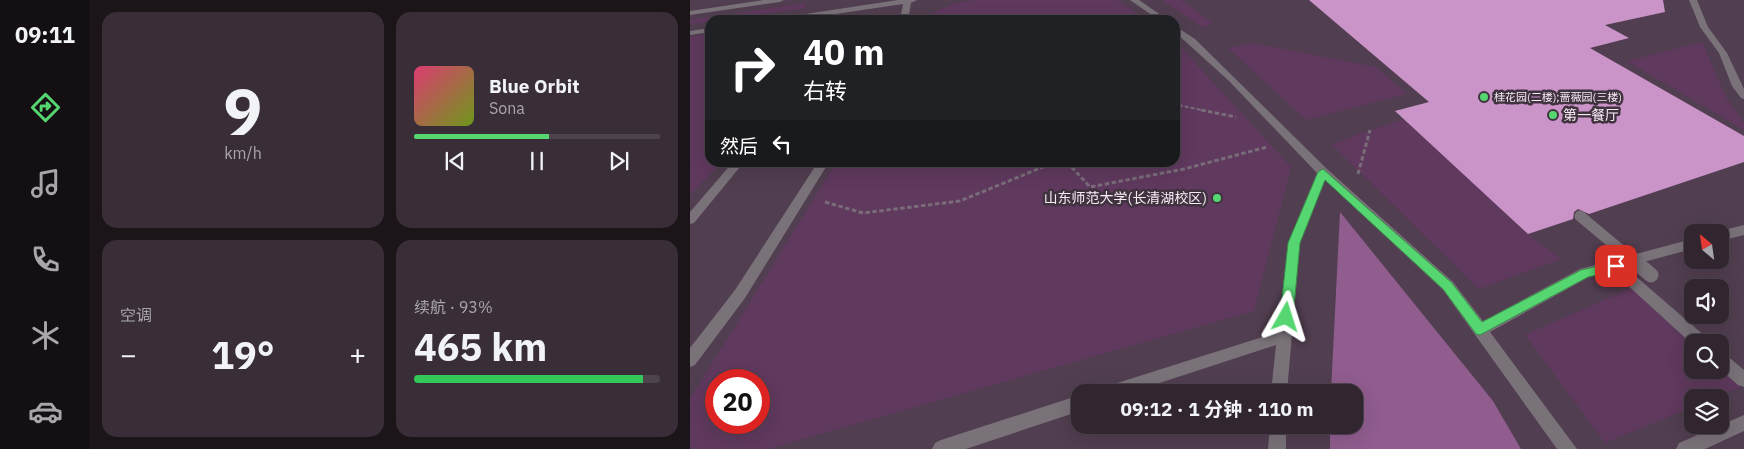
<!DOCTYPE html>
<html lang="zh">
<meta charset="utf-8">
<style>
body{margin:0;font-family:"IBM Plex Sans","Noto Sans SC",sans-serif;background:#392e38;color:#f1f3f6;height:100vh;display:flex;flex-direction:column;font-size:19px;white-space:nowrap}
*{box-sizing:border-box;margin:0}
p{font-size:16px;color:#a8a5ab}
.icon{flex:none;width:28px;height:28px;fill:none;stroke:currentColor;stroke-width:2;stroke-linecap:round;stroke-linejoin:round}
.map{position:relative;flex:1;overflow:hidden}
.side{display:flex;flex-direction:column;gap:12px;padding:12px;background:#1b151a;width:600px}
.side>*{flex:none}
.guide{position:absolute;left:15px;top:15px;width:475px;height:152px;border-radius:15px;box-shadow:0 5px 20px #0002,0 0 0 1px #4c434c;background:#202124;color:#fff;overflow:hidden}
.needle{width:32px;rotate:331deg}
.controls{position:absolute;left:994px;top:224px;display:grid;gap:10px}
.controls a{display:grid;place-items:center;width:45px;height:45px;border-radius:10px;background:#312630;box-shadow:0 5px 20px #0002,0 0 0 1px #4c434c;font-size:25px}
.speed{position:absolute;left:15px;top:369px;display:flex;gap:10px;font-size:25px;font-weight:700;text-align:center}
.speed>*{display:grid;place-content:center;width:65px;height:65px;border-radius:50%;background:#312630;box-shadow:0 5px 20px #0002,0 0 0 1px #4c434c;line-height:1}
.speed .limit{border:8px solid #d22;background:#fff;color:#111}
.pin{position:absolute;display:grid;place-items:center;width:42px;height:42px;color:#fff;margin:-21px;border-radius:10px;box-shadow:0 2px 8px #0006}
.me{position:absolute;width:55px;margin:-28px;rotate:6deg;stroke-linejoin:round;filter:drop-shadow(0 0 4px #0008)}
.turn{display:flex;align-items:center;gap:18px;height:105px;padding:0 15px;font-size:22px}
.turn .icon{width:65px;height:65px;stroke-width:2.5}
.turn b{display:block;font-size:35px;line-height:42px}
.then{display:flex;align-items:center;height:48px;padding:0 15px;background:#0003;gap:10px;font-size:19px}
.big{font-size:38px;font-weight:700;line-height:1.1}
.side .tile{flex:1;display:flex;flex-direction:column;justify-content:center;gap:8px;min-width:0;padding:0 18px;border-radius:15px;background:#392e38}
.side .dial{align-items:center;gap:0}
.dial b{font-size:65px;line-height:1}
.song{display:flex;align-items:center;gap:15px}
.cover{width:60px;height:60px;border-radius:8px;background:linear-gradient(135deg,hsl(340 70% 55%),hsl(80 70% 35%))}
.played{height:5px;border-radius:2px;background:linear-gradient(90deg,#56d671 55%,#4c434c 55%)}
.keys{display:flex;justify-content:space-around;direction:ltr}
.heat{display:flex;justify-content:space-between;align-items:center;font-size:28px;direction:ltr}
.charge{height:8px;border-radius:4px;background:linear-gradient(90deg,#34c759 93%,#4c434c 0)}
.side .tiles{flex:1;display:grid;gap:12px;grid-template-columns:repeat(2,1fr)}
.trip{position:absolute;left:381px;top:384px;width:292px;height:50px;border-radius:15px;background:#312630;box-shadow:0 5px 20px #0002,0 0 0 1px #4c434c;font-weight:700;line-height:50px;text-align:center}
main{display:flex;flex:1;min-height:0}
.tab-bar{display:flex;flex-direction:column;width:90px;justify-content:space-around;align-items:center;background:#140f13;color:#a8a5ab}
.tab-bar .icon{width:35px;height:35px}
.tab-bar .selected{color:#56d671}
.tab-bar b{font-size:22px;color:#f1f3f6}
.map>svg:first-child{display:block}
.built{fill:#513e50;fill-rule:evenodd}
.green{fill:#5f395e;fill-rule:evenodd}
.forest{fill:#905d8e}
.building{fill:#cb94c8}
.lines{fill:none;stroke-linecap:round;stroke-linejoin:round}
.path-far1{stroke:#796c78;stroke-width:2;stroke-dasharray:4 2;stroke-linecap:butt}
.path{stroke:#796c78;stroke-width:3;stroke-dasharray:4.5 2.5;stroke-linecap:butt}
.service{fill:#7a7279;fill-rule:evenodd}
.minor{fill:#7a7279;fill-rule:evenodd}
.pedestrian-bridge-far1{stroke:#7a7279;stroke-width:11}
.pedestrian-bridge{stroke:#7a7279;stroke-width:15}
.route{fill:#56d671;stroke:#388b49}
.poi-dot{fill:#56d671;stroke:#413240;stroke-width:2}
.labels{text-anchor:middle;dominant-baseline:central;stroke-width:5;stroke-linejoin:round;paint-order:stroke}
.far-poi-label{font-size:11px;fill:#f5ecf4;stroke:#413240;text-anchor:start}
.poi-label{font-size:14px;fill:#f5ecf4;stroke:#413240;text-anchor:start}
</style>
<main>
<nav class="tab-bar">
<b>09:11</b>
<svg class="icon selected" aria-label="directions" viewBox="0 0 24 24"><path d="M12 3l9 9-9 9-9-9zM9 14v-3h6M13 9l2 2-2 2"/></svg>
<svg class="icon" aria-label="music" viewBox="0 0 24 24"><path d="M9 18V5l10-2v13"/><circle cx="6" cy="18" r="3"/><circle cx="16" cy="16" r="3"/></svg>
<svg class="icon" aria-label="phone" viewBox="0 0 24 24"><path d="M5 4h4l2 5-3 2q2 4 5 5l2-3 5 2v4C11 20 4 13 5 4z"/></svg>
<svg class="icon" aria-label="climate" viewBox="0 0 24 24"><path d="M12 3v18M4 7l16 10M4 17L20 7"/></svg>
<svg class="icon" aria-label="car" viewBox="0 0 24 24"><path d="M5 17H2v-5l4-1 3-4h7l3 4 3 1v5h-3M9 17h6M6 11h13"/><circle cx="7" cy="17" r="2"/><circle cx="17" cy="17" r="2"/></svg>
</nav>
<section class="side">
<div class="tiles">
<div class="tile dial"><b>9</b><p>km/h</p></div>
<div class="tile">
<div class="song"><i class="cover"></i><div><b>Blue Orbit</b><p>Sona</p></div></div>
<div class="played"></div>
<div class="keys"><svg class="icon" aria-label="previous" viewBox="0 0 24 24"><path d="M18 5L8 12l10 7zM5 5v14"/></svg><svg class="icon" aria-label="pause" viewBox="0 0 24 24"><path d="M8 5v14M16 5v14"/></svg><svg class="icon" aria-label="next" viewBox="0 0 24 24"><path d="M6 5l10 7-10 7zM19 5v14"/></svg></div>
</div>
<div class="tile"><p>空调</p>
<div class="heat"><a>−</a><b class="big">19°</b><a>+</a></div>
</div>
<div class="tile"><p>续航 · 93%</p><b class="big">465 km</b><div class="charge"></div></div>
</div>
</section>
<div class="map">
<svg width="1054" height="449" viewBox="0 0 1054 449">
<rect width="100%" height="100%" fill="#413240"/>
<!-- built -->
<path class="built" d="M 0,0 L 1054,0 L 1054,449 L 0,449 ZM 20,20 L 485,20 L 485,162 L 20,162 ZM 1002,232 L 1030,232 L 1030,260 L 1002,260 ZM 1002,288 L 1030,288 L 1030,315 L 1002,315 ZM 1002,342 L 1030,342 L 1030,370 L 1002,370 ZM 26,380 L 69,380 L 69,422 L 26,422 ZM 390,392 L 665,392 L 665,425 L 390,425 ZM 1002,398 L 1030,398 L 1030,425 L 1002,425 Z"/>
<!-- green -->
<path class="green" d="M 286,0 L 427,0 L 456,20 L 234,20 L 236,16 L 265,3 Z
M 472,0 L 491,0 L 522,22 L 514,28 Z
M 116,3 L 115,8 L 0,24 L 0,20 Z
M 20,34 L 20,162 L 31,163 L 0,195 L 0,37 Z
M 485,41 L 601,167 L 564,311 L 78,449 L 0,449 L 0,399 L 146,163 L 485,162 ZM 26,380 L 69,380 L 69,422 L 26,422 Z
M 1012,42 L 1036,97 L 1054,123 L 1054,130 L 937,61 Z
M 563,43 L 686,67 L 717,94 L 616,120 L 538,48 Z
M 714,119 L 838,234 L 871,259 L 789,289 L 642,145 L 666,135 Z
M 941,288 L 1002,344 L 1002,370 L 1030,368 L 1051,387 L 1026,397 L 1002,398 L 1002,407 L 915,443 L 835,335 Z"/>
<!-- forest -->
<path class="forest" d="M 650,212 L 803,401 L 831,449 L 640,449 L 640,425 L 665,425 L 665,392 L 641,392 Z"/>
<!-- building -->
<path class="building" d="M 619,0 L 973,0 L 975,12 L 915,25 L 939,38 L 900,48 L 1054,136 L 1054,162 L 899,214 L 888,209 L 884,212 L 883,219 L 838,234 L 705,111 L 739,102 Z"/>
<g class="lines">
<!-- path-far1 -->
<path class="path-far1" d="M 485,100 L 492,106 L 517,111"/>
<!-- path -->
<path class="path" d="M 511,110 L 546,117
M 377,162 L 400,187 L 494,169 L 577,147
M 668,174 L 680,130
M 135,202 L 173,213 L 270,201 L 365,162"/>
<!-- service -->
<path class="service" d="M 440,0 L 449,0 L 478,20 L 469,20 Z
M 999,0 L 1007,0 L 1018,27 L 1037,53 L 1054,89 L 1054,99 L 1051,98 L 1042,86 L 1029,53 L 1010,27 Z
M 485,26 L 505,39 L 637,169 L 763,282 L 793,321 L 890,269 L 1002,239 L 1002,249 L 935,267 L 1016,337 L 1018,342 L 1002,344 L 922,271 L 899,277 L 800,332 L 887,449 L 867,449 L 753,290 L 635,180 L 610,243 L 597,392 L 581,392 L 586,345 L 442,392 L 413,392 L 415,387 L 421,385 L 588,332 L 598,243 L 627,173 L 539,81 L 485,32 Z
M 1054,225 L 1054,235 L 1030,241 L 1030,232 L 1026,232 Z
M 1030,352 L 1035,354 L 1054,370 L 1054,387 L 1048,385 L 1030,369 Z
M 390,395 L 390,411 L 276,449 L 242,449 L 245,443 L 251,440 Z
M 1054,415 L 1054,431 L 1015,449 L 986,449 L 989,443 Z
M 580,425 L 596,425 L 596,449 L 578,449 Z"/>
<!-- minor -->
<path class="minor" d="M 74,0 L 94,0 L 90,2 L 0,15 L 0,11 Z
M 208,0 L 227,0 L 221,3 L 218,20 L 210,20 L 213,4 L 105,20 L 85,20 L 89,18 Z
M 20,28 L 20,32 L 0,35 L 0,31 Z
M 43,162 L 54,162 L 4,223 L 0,224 L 0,212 Z
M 128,162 L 139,162 L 55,298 L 5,365 L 0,367 L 0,348 L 45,290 Z"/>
<!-- pedestrian-bridge-far1 -->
<path class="pedestrian-bridge-far1" d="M 890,216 L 939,257"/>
<!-- pedestrian-bridge -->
<path class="pedestrian-bridge" d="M 938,256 L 961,275"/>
</g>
<!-- route -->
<path class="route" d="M 633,169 L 762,283 L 792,322 L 891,270 L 926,262 L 932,266 L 930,270 L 898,277 L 790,335 L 786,334 L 753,289 L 635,180 L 610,243 L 603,317 L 596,323 L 590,317 L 598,243 L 628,172 Z"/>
<!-- markers -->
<g class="poi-dot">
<circle cx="794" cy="97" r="5"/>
<circle cx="863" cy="115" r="5"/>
<circle cx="527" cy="198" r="5"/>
</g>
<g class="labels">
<!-- far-poi labels -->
<g class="far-poi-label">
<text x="804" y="97">桂花园(二楼);蔷薇园(三楼)</text>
</g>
<!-- poi labels -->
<g class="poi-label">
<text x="873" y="115">第一餐厅</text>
<text x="517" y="198" text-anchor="end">山东师范大学(长清湖校区)</text>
</g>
</g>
</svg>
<div class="controls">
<a><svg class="needle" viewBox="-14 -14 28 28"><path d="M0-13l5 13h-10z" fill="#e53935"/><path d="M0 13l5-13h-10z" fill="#a8a5ab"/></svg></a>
<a><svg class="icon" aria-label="sound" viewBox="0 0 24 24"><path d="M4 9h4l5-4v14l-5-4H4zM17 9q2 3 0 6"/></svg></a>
<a><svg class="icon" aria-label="search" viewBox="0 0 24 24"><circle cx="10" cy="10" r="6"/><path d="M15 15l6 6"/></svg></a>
<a><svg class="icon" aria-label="layers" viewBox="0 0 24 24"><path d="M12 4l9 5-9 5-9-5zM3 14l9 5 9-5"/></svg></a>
</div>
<div class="speed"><div class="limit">20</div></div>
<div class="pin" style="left:926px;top:266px;background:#d93025"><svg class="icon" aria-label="arrive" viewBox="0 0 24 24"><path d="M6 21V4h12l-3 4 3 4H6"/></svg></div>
<svg class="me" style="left:596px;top:317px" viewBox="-20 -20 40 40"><path d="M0-17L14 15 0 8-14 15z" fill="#56d671" stroke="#fff" stroke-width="4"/></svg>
<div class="trip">09:12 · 1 分钟 · 110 m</div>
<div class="guide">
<div class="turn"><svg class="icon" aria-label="right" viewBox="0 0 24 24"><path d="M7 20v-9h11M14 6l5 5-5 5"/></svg><div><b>40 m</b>右转</div></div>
<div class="then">然后<svg class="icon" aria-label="left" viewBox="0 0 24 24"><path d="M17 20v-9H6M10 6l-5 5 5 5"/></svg></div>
</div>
</div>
</main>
